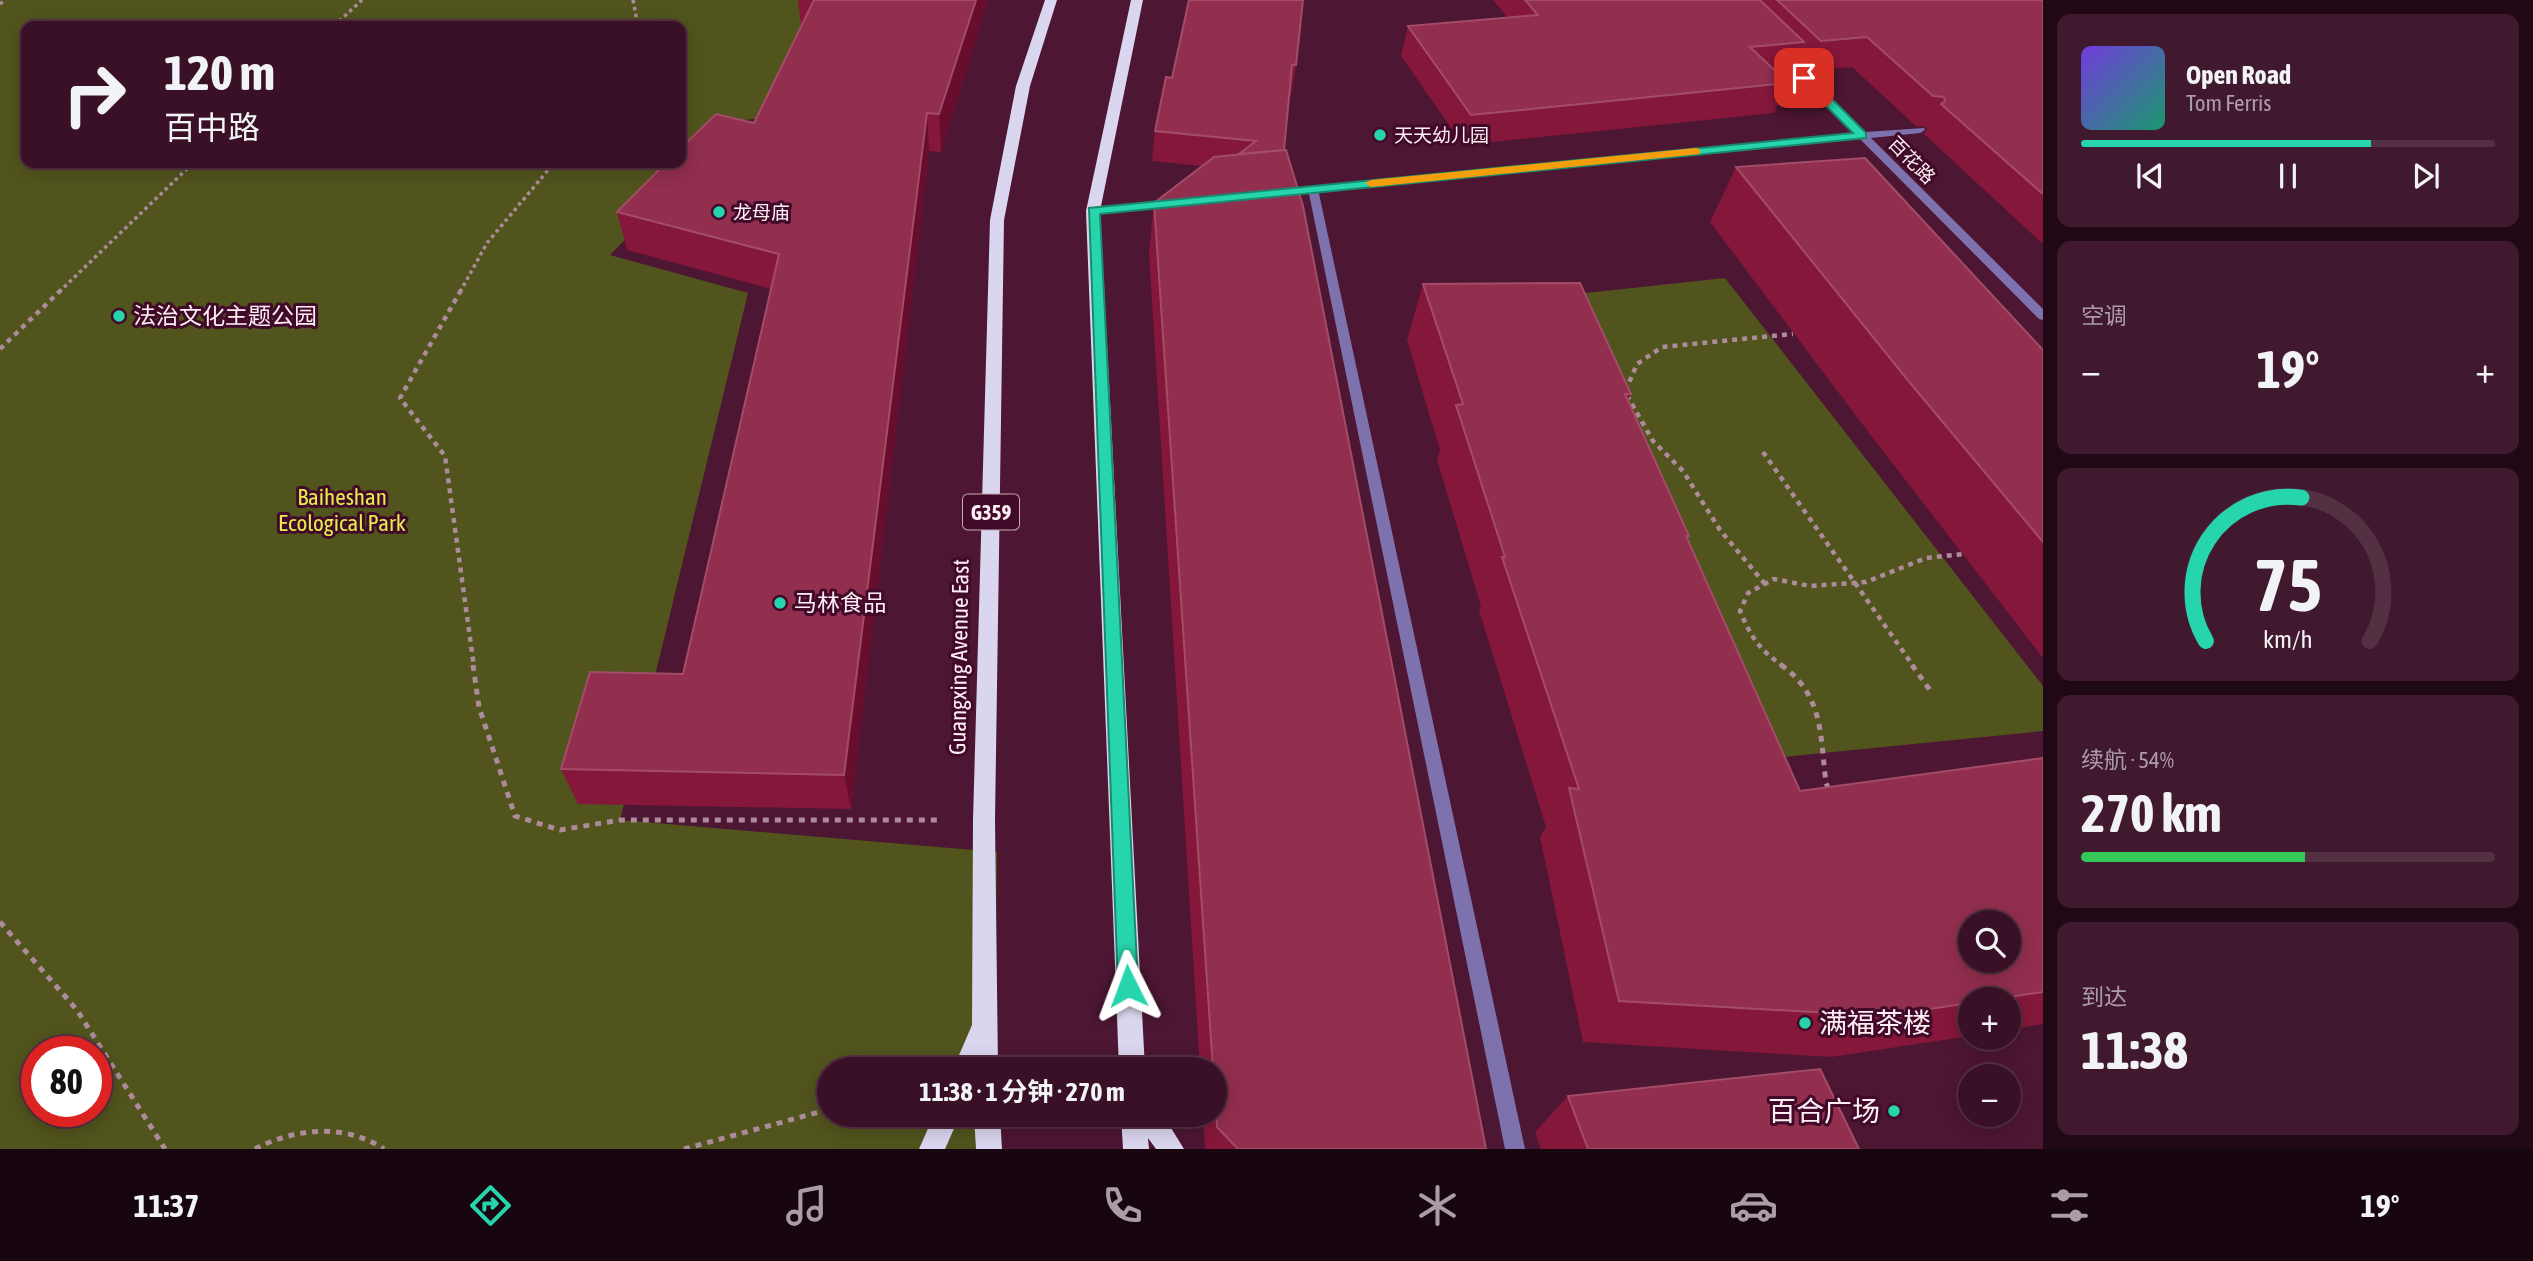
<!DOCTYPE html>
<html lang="zh">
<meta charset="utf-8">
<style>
body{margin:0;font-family:"Asap Condensed","Noto Sans SC",sans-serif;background:#41192e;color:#f1f3f6;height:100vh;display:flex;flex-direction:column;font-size:26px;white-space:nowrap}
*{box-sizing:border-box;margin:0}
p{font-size:23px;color:#ab9da7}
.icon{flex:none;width:38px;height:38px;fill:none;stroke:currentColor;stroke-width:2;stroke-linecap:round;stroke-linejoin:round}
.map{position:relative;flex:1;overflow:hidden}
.panel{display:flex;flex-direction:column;gap:14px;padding:14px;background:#200915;width:490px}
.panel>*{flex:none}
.guide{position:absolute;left:21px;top:21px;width:665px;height:147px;border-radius:14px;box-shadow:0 4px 18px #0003,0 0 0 2px #543043;background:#3a1026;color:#f1f3f6;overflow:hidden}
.tools{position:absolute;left:1958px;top:910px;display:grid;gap:14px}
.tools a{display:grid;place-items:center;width:63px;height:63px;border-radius:50%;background:#3a1026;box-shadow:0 4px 18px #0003,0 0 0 2px #543043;font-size:35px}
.speed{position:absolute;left:21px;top:1036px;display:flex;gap:14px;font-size:35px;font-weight:700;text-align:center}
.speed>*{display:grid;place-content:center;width:91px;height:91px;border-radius:50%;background:#3a1026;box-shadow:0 4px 18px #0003,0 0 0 2px #543043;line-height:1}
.speed .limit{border:10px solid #d22;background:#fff;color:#111}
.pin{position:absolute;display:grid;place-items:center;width:60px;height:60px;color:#fff;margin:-30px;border-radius:14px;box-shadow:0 4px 10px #0006}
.me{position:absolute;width:77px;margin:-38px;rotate:357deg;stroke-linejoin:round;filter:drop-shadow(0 0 5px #0008)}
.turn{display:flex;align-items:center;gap:24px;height:147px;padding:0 28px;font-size:32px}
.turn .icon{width:91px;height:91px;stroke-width:2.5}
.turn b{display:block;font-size:49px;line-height:60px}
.big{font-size:52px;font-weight:700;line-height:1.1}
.panel .card{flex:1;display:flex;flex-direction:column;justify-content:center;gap:10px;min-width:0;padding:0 24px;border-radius:14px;background:#41192e}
.panel .dial{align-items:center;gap:0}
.dial svg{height:182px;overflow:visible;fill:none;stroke:#543043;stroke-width:7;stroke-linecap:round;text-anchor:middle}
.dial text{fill:#f1f3f6;stroke:none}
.song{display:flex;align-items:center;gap:21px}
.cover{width:84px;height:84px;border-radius:10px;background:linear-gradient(135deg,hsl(260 70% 55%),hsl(160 70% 35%))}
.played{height:7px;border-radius:4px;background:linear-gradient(90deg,#27d5ad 70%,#543043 70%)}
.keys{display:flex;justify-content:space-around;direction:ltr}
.heat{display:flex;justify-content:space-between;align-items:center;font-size:38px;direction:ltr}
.charge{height:10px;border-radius:5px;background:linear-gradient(90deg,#34c759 54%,#543043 0)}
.trip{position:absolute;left:817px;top:1057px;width:410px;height:70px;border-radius:35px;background:#3a1026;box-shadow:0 4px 18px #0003,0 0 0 2px #543043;font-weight:700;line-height:70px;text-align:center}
.dock{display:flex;height:112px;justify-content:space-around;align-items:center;background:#17060f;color:#ab9da7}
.dock .icon{width:49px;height:49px}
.dock .selected{color:#27d5ad}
.dock b{font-size:32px;color:#f1f3f6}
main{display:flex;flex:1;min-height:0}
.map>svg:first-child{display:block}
.green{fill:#51541d;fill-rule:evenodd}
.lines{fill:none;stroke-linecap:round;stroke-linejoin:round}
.path-far2{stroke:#ad8b9b;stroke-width:3.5;stroke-dasharray:3.5 3.5;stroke-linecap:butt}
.path-far1{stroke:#ad8b9b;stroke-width:4.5;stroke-dasharray:5 5;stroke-linecap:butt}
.path{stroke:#ad8b9b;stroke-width:5;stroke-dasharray:6 6;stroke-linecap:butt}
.service{fill:#7d71ae;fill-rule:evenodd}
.minor{fill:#7d71ae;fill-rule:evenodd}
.trunk{fill:#dad6ef;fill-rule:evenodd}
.wall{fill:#85173a}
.shaded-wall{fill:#690d2e}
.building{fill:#922e4e;stroke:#a34c68;stroke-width:2;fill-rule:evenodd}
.route{fill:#27d5ad;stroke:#198a70;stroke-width:2}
.slow{fill:#f59e0b}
.poi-dot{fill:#27d5ad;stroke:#410a28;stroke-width:2.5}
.labels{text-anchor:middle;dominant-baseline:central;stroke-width:6;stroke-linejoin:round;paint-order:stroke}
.far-poi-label{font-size:19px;fill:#fdeef4;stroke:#410a28;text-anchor:start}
.far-street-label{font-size:19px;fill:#fdeef4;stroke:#410a28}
.shield{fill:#410a28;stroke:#c5aab7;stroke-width:2}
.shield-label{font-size:21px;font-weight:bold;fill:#fdeef4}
.poi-label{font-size:23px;fill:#fdeef4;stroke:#410a28;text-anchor:start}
.park-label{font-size:23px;fill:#e5ed4e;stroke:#410a28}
.street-label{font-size:23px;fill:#fdeef4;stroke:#410a28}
.near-poi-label{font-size:28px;fill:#fdeef4;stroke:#410a28;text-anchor:start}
</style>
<main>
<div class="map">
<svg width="2043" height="1149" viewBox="0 0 2043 1149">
<rect width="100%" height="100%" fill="#4d1632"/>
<!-- green -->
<path class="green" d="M 0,0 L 863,0 L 824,112 L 743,120 L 610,255 L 748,293 L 620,820 L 997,852 L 994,1069 L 830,1069 L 830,1115 L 994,1115 L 994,1149 L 0,1149 ZM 26,26 L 681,26 L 681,163 L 26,163 ZM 37,1052 L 96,1052 L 96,1111 L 37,1111 Z
M 1725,278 L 2043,686 L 2043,731 L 1763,759 L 1567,295 Z"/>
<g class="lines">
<!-- path-far2 -->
<path class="path-far2" d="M 633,0 L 638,26
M 0,4 L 5,0
M 334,26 L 362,0
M 59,292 L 193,163
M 460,292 L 487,243 L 554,163"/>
<!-- path-far1 -->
<path class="path-far1" d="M 461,290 L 400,398 L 445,456 L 474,667
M 0,349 L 61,290
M 1763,452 L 1914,667
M 1765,584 L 1720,530 L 1683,471 L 1653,441 L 1625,392 L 1637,364 L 1662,347 L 1793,334
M 1784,667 C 1759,649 1752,639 1740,611 L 1748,593 L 1774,579 L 1810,586 L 1866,582 L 1926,558 L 1963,554"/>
<!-- path -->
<path class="path" d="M 473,665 L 479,707 L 515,816 L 560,830 L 620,820 L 941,820
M 1781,665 C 1824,695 1820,736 1826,783 L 1830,792
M 1912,665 L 1932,693
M 0,922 L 77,1010 L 165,1149
M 916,1069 L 925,1064
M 255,1149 C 295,1128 345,1123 384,1149
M 684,1149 L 830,1109"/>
<!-- service -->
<path class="service" d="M 1313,186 L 1318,189 L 1525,1149 L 1505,1149 L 1308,189 Z"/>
<!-- minor -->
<path class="minor" d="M 1776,50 L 1782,50 L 1865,132 L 1924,128 L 1925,130 L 1920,133 L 1871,138 L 2043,309 L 2043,320 L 2039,319 L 1860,139 L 1281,195 L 1276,192 L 1281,189 L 1855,133 L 1776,54 Z
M 1170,200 L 1175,203 L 1174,205 L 1093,214 L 1088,211 L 1093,208 Z"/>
<!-- trunk -->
<path class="trunk" d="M 1045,0 L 1057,0 L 1030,86 L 1004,220 L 995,820 L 998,1069 L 953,1069 L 972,1025 L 973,820 L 990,220 L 1016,86 Z
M 1131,0 L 1143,0 L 1100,211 L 1145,1069 L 1119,1069 L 1086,211 Z
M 934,1115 L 960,1115 L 945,1149 L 919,1149 Z
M 974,1115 L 1000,1115 L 1002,1149 L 976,1149 Z
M 1121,1115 L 1163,1115 L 1184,1149 L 1156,1149 L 1148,1138 L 1149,1149 L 1123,1149 Z"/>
</g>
<!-- wall -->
<path class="wall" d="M 798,0 L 988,0 L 941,152 L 929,151 L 851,809 L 578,804 L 561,769 L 683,674 L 771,289 L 627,250 L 617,212 L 754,123 L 801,25 Z
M 1189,0 L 1296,65 L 1291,95 L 1289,94 L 1284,150 L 1486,1149 L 1205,1149 L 1203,1115 L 1214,1115 L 1214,1069 L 1200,1069 L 1149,253 L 1154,203 L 1202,166 L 1152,161 L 1155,131 L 1172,78 Z
M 1493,0 L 2043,0 L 2043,244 L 1924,134 L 1927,129 L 1926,127 L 1916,126 L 1852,67 L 1806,71 L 1795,60 L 1790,72 L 1777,73 L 1788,83 L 1774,113 L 1463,145 L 1401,56 L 1408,26 L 1508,18 Z
M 1736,167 L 2043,350 L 2043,658 L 1869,433 L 1710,222 Z
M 1423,284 L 1631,394 L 1628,400 L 1689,536 L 1687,540 L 1800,791 L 2043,758 L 2043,1024 L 2009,1030 L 2009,999 L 1970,999 L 1970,1036 L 1831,1057 L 1583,1042 L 1540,837 L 1546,827 L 1479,610 L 1481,606 L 1437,460 L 1440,450 L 1407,340 Z
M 1568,1096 L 1859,1149 L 1541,1149 L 1535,1132 Z"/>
<!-- shaded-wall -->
<path class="shaded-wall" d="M 976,0 L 988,0 L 941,152 L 939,114 Z
M 927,113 L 929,151 L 851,809 L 844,775 Z"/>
<!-- building -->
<path class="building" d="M 814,0 L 976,0 L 939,114 L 927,113 L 844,775 L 561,769 L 590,672 L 683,674 L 779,254 L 617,212 L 666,163 L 681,163 L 681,148 L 716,114 L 754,123 Z
M 1189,0 L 1303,0 L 1296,65 L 1292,65 L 1284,150 L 1239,154 L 1256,141 L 1155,131 L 1166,77 L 1172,78 Z
M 1525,0 L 1760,0 L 1804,42 L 1750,47 L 1788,83 L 1471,115 L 1408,26 L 1538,15 Z
M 1777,0 L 2043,0 L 2043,194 L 1941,104 L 1945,101 L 1944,97 L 1933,96 L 1867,37 L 1821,41 Z
M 1286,150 L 1303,206 L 1486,1149 L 1238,1149 L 1217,1127 L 1214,1069 L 1213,1069 L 1154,203 L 1214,157 Z
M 1865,158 L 2043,350 L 2043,542 L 1906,378 L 1736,167 Z
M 1580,283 L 1631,394 L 1625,394 L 1689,536 L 1686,536 L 1800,791 L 2043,758 L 2043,992 L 1996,999 L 1970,999 L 1970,1003 L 1883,1016 L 1619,1001 L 1569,788 L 1579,789 L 1502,557 L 1505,557 L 1456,405 L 1463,404 L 1423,284 ZM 1970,922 L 2009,922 L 2009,961 L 1970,961 Z
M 1820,1069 L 1859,1149 L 1588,1149 L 1568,1096 Z"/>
<!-- route -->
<path class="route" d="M 1800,75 L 1808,75 L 1866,133 L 1866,138 L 1100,214 L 1138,986 L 1135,993 L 1128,996 L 1121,993 L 1118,986 L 1089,208 L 1853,133 L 1800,80 Z"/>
<!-- slow -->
<path class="slow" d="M 1696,148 L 1700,149 L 1700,154 L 1371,187 L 1365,183 L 1371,180 Z"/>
<!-- markers -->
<g class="poi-dot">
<circle cx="1380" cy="135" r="7"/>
<circle cx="719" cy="212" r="7"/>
<circle cx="119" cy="316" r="7"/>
<circle cx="780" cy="603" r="7"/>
<circle cx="1805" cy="1023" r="7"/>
<circle cx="1894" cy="1111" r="7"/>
</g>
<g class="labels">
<!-- far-poi labels -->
<g class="far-poi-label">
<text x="1394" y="135">天天幼儿园</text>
<text x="733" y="212">龙母庙</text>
</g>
<!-- far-street labels -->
<g class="far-street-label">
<text transform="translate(1912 160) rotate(45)">百花路</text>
</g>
<!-- shield labels -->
<rect class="shield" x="963" y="494.5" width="56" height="35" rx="5"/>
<g class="shield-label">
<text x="991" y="512">G359</text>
</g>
<!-- poi labels -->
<g class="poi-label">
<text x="133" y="316">法治文化主题公园</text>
<text x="794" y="603">马林食品</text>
</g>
<!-- park labels -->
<g class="park-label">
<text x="342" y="497">Baiheshan<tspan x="342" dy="26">Ecological Park</tspan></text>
</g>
<!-- street labels -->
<g class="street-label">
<text transform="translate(959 657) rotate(-89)">Guangxing Avenue East</text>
</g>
<!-- near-poi labels -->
<g class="near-poi-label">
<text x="1819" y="1023">满福茶楼</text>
<text x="1880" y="1111" text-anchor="end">百合广场</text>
</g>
</g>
</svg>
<div class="tools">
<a><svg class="icon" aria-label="search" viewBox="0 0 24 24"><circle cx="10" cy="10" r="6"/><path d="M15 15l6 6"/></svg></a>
<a>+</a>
<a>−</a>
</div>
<div class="speed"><div class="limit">80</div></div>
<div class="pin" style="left:1804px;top:78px;background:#d93025"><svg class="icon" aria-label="arrive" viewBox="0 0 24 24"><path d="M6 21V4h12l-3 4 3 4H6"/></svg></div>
<svg class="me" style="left:1128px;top:986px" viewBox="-20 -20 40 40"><path d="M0-17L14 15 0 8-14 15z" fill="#27d5ad" stroke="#fff" stroke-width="4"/></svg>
<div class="trip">11:38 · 1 分钟 · 270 m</div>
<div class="guide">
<div class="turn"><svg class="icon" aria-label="right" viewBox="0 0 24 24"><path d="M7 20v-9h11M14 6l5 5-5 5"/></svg><div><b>120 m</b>百中路</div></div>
</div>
</div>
<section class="panel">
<div class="card">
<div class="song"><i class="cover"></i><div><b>Open Road</b><p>Tom Ferris</p></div></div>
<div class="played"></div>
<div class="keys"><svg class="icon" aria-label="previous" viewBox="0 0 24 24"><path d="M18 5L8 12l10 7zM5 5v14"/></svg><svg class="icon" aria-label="pause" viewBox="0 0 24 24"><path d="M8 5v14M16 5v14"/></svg><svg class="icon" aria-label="next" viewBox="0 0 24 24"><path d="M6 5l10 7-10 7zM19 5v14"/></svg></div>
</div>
<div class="card"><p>空调</p>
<div class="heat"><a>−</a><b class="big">19°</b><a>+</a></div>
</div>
<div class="card dial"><svg viewBox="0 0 100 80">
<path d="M14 69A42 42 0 1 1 86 69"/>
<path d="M14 69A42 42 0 0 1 56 6" stroke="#27d5ad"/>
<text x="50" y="56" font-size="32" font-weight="700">75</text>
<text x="50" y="72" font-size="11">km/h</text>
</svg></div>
<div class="card"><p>续航 · 54%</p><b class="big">270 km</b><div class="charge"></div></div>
<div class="card"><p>到达</p><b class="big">11:38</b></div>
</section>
</main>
<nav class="dock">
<b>11:37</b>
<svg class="icon selected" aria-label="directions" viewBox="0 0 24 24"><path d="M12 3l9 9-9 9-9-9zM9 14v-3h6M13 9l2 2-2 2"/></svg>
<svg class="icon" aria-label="music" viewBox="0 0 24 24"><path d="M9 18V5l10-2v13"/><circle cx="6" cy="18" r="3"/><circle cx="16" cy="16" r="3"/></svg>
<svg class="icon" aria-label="phone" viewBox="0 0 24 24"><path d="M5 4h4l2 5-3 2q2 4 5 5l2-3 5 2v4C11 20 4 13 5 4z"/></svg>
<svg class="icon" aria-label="climate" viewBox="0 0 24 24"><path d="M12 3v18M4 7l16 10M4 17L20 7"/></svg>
<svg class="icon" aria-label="car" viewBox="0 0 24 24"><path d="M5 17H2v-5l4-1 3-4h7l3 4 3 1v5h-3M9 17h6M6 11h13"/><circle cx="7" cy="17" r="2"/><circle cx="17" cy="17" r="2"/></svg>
<svg class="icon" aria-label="filters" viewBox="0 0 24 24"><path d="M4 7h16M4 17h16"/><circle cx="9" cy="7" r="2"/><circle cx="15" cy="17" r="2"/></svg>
<b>19°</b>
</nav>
